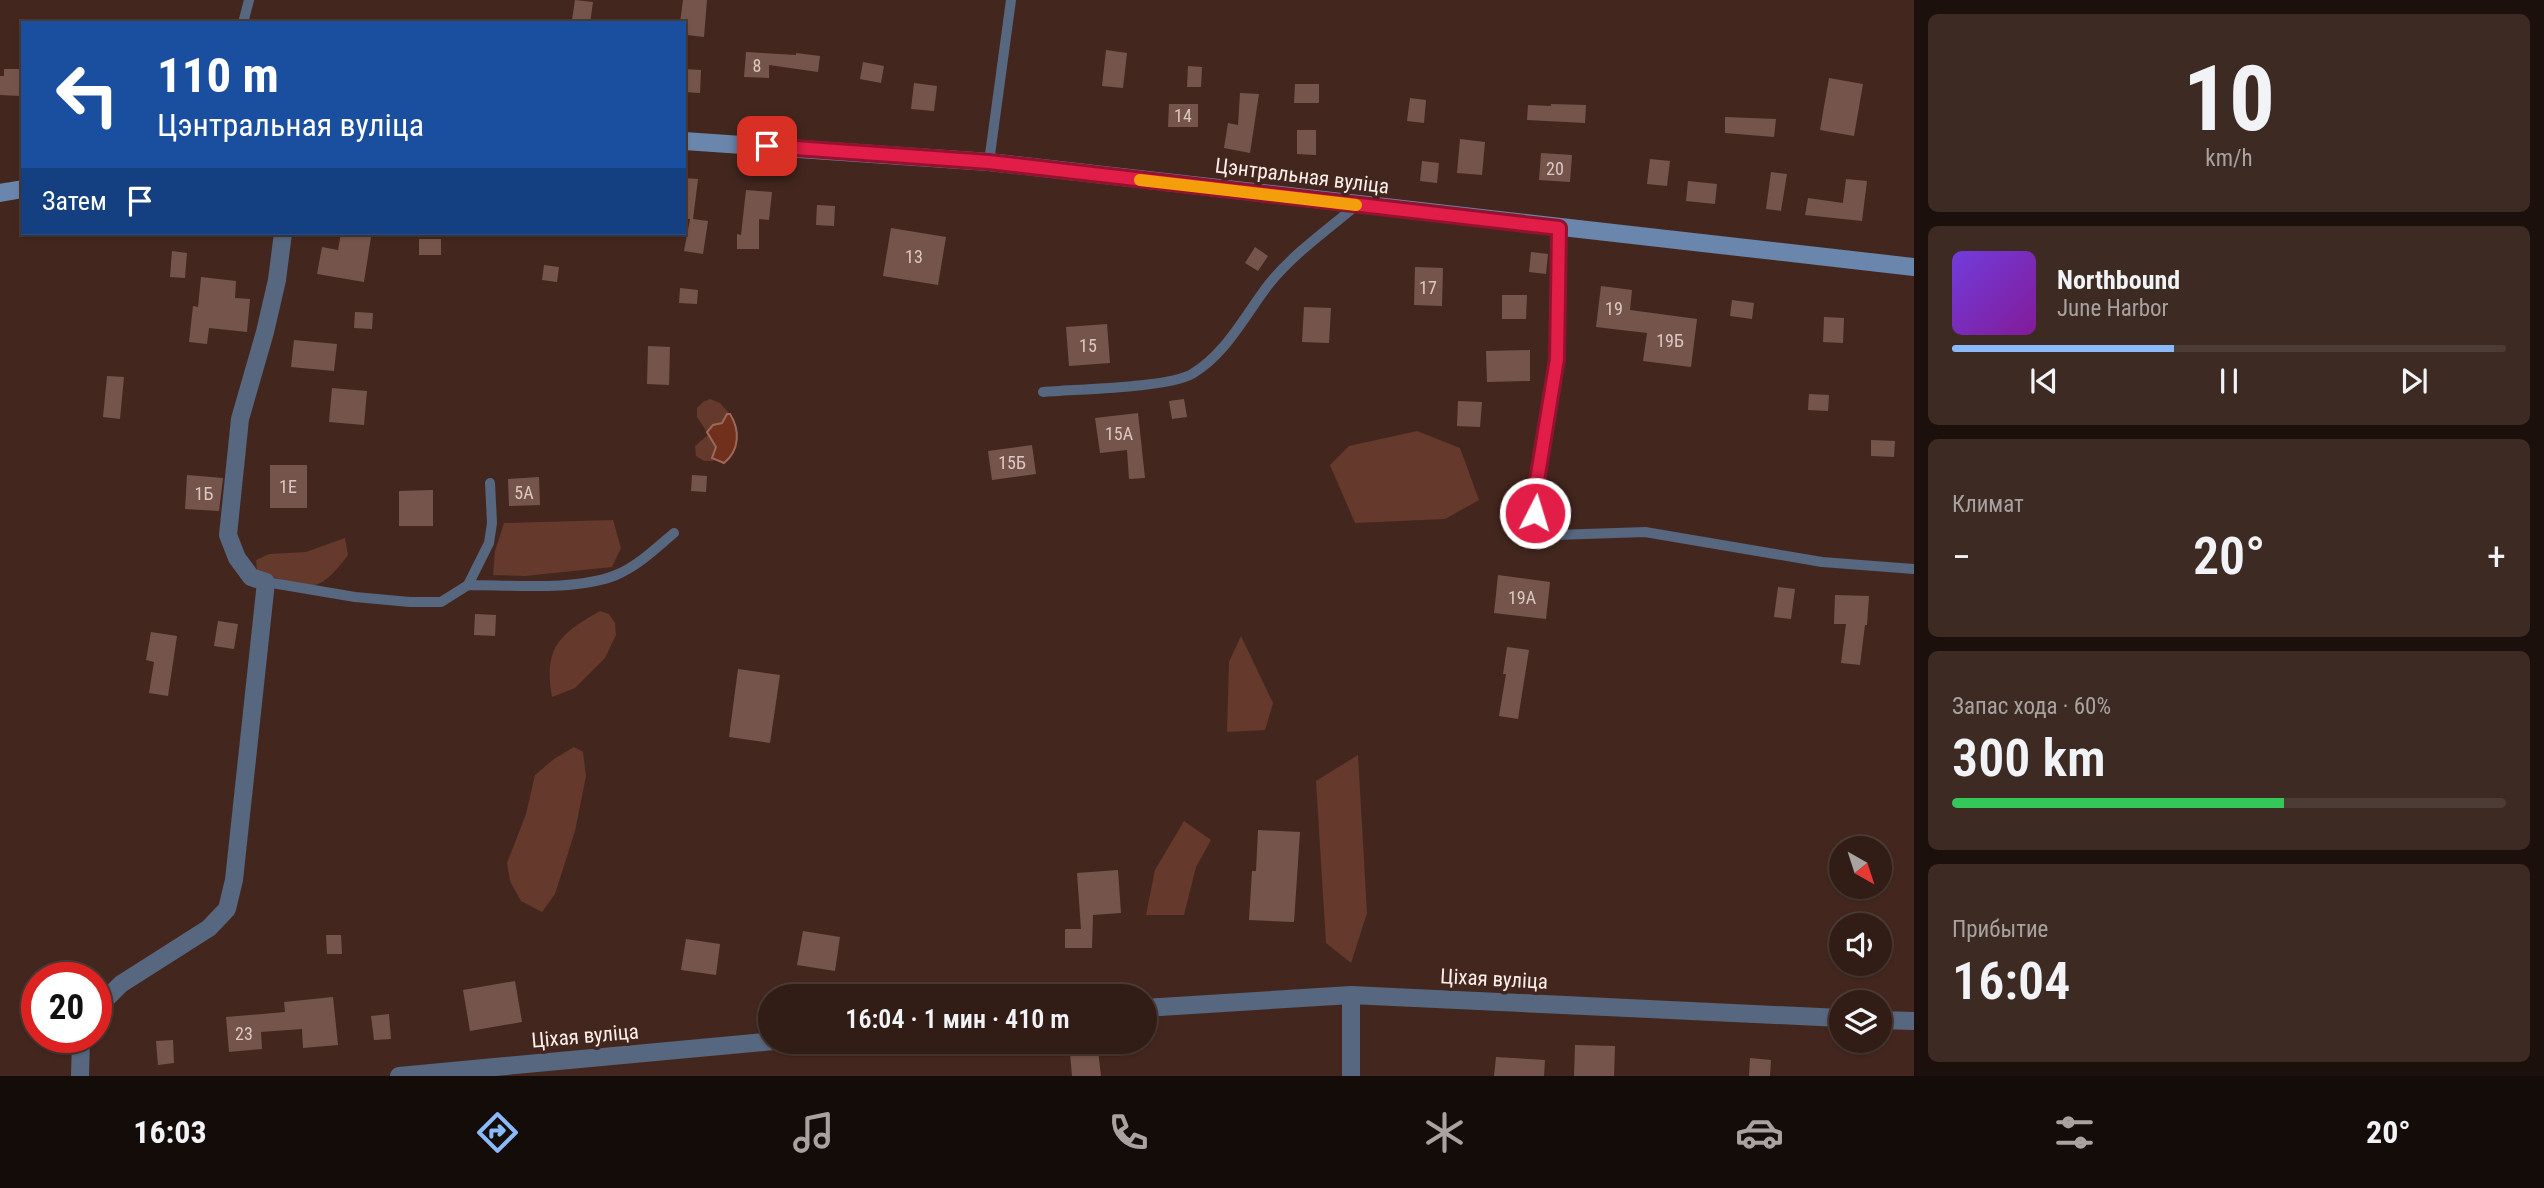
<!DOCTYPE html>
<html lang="ru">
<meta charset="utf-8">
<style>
body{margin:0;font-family:"Roboto Condensed",sans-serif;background:#3d2a23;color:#f1f3f6;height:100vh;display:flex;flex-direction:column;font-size:26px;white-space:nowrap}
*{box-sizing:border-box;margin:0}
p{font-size:23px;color:#a8a2a1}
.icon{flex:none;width:38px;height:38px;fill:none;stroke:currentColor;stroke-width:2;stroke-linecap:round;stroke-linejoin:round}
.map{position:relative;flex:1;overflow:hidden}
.side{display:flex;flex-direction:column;gap:14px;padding:14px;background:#1c100c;width:630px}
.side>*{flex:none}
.banner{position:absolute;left:21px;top:21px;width:665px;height:214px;border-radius:0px;box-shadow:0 2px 5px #0004,0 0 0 2px #4d3b35;background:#1a4fa0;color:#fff;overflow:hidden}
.needle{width:46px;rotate:141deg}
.buttons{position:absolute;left:1829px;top:836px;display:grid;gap:14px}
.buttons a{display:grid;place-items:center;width:63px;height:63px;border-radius:50%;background:#321d16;box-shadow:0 2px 5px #0004,0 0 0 2px #4d3b35;font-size:35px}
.speed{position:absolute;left:21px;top:962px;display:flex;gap:14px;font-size:35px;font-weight:700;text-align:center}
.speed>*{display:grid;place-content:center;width:91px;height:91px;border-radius:50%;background:#321d16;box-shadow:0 2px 5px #0004,0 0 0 2px #4d3b35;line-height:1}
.speed .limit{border:10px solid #d22;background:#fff;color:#111}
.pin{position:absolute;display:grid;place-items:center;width:60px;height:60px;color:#fff;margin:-30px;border-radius:14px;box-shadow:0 4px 10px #0006}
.me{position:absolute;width:77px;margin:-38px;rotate:5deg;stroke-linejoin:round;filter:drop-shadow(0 0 5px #0008)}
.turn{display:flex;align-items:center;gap:24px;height:147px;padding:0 21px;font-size:32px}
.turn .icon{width:91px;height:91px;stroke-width:2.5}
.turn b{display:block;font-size:49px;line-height:60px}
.then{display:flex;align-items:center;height:66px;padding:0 21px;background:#0003;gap:14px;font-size:26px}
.big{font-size:52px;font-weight:600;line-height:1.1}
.side .card{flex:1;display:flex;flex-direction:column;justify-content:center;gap:10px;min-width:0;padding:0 24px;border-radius:10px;background:#3d2a23}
.side .dial{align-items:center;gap:0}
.dial b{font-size:91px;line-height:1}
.song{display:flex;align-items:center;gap:21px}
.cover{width:84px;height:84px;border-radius:10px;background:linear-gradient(135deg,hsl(260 70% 55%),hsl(290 70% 35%))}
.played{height:7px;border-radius:4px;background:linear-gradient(90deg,#8bbafc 40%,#4d3b35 40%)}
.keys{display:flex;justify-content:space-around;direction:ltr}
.heat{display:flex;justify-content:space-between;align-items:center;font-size:38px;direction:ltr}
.charge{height:10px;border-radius:5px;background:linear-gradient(90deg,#34c759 60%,#4d3b35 0)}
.trip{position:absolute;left:758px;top:984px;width:399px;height:70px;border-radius:35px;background:#321d16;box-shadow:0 2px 5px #0004,0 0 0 2px #4d3b35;font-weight:600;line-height:70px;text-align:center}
.tabs{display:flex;height:112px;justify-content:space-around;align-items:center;background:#140c09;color:#a8a2a1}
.tabs .icon{width:49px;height:49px}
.tabs .selected{color:#8bbafc}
.tabs b{font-size:32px;color:#f1f3f6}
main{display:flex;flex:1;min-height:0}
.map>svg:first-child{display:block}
.green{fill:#65392c}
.water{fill:#70301c;stroke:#9b695a;stroke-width:2}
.building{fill:#75554b}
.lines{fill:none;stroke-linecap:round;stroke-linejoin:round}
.lane{stroke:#56677f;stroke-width:10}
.street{stroke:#56677f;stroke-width:18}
.secondary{stroke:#6b86ac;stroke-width:18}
.route-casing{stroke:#92132f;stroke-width:18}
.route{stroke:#e11d48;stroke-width:12}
.slow{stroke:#f59e0b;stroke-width:12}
.labels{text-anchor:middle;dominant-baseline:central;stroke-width:7;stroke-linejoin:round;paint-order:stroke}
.number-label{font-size:18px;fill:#dcc8c3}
.street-label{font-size:21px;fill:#ffefeb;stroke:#43271e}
</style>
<main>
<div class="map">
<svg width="1914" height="1076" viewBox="0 0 1914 1076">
<rect width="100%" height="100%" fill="#43271e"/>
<!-- green -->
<path class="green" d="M 710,399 L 720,403 L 730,414 L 722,423 L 713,425 L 707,432 L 697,417 L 697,408 L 703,402 Z
M 1417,431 L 1460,448 L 1479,500 L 1445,519 L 1355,523 L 1330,465 L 1349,446 Z
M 709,434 L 716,448 L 712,458 L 714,461 L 704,461 L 696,456 L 695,446 Z
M 613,520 L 621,548 L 612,567 L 525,576 L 493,575 L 495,551 L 504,523 Z
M 345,538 L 348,555 C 315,600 303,589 257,570 L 256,560 L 269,554 L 306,552 Z
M 600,611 L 609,614 L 615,623 L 616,635 L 605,658 L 575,688 L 552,697 C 543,647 560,634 600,611 Z
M 1241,636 L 1273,703 L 1265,730 L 1227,732 L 1229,662 Z
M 574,747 L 583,752 L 586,776 L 575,831 L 555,894 L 542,912 L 521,901 L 510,881 L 507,863 L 526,814 L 535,775 L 554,759 Z
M 1358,755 L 1367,913 L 1351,963 L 1326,943 L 1316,781 Z
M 1184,821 L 1211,840 L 1196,867 L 1184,915 L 1146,915 L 1155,870 Z"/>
<!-- water -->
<path class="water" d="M 727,414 L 730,414 C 740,430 740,450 724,463 L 712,458 L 716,447 L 707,432 L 713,425 L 722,423 Z"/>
<!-- building -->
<path class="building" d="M 575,0 L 593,2 L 590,23 L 572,20 Z
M 683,0 L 707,0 L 704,37 L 687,35 L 688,23 L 680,23 Z
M 1106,50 L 1127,53 L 1123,88 L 1102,86 Z
M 746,52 L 796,55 L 796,53 L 820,56 L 818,72 L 769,65 L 769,78 L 744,77 Z
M 863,62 L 884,66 L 881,83 L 860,79 Z
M 1188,66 L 1202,67 L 1201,87 L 1187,87 Z
M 4,69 L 22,69 L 21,96 L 0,95 L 0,76 L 4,76 Z
M 684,69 L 701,70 L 700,93 L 684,92 Z
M 1829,78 L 1863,84 L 1854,136 L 1820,130 Z
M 914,83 L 937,86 L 934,111 L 911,109 Z
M 1295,84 L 1319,84 L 1319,103 L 1294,103 Z
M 1240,93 L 1259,94 L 1250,153 L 1224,148 L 1228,123 L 1238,125 Z
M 1410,98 L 1426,100 L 1424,123 L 1407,121 Z
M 1169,104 L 1198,104 L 1198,127 L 1168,127 Z
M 1551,104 L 1586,105 L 1585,123 L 1527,120 L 1528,105 L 1551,106 Z
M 1725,117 L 1776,119 L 1774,137 L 1725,133 Z
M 1297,130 L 1316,130 L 1316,155 L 1297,154 Z
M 1460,139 L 1485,142 L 1482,175 L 1457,173 Z
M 1541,153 L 1572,155 L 1570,182 L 1539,180 Z
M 1650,159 L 1670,161 L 1667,186 L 1647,184 Z
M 1422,161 L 1439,163 L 1437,183 L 1420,181 Z
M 1771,172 L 1787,174 L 1781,211 L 1766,209 Z
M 684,178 L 698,179 L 693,219 L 708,221 L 703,254 L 684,251 L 690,219 L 684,219 Z
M 1846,179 L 1867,181 L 1862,221 L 1805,215 L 1808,198 L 1843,203 Z
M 1688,181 L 1717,184 L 1715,204 L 1686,201 Z
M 746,190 L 772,192 L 769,220 L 759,219 L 759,249 L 737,249 L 737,234 L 741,235 Z
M 817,205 L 835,206 L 834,226 L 816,225 Z
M 891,228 L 946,237 L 938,285 L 883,276 Z
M 341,233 L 371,237 L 364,282 L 317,274 L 322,247 L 338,250 Z
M 419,239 L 441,239 L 441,255 L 419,255 Z
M 1255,247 L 1268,256 L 1258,271 L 1245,263 Z
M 172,251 L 187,253 L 185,278 L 170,277 Z
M 1531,252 L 1548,254 L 1546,274 L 1529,272 Z
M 544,265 L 559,267 L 557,282 L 542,280 Z
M 1415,267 L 1443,268 L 1442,306 L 1414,305 Z
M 201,277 L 236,281 L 235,298 L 250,299 L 247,332 L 209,328 L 207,344 L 189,342 L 193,306 L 198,307 Z
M 1601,286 L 1632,290 L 1630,310 L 1697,319 L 1691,367 L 1643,361 L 1647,333 L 1596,327 Z
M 680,288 L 698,290 L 697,304 L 679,303 Z
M 1502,295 L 1527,295 L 1526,319 L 1502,319 Z
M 1732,300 L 1754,303 L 1752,319 L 1730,316 Z
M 1304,307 L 1331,308 L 1329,343 L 1302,342 Z
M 355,312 L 373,313 L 372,329 L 354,328 Z
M 1824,317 L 1844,318 L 1843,343 L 1823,342 Z
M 1107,324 L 1110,363 L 1069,366 L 1066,327 Z
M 294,340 L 337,344 L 334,371 L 291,367 Z
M 648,346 L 670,347 L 669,385 L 647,384 Z
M 1530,350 L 1530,381 L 1487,382 L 1486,351 Z
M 107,376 L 124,377 L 120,419 L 103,417 Z
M 332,388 L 367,391 L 364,425 L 329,422 Z
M 1809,394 L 1829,395 L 1828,411 L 1808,410 Z
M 1184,399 L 1187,417 L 1172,419 L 1169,401 Z
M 1458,401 L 1482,402 L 1480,427 L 1457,426 Z
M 1138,413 L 1145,478 L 1129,479 L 1127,450 L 1100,453 L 1095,418 Z
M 1871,440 L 1895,441 L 1894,457 L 1871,456 Z
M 1032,445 L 1036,474 L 992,480 L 988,451 Z
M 270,465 L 307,465 L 307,508 L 270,508 Z
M 187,475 L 223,478 L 219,511 L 185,509 Z
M 692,475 L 707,476 L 706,492 L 691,491 Z
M 539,477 L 540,505 L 509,506 L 508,479 Z
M 433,490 L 433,526 L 399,526 L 399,491 Z
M 1498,575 L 1550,582 L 1546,619 L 1494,613 Z
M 1778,587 L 1795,589 L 1791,619 L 1774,617 Z
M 1835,595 L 1869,596 L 1867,625 L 1865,625 L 1860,665 L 1841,663 L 1846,624 L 1834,624 Z
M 475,614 L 496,615 L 495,636 L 474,635 Z
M 218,621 L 238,624 L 234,649 L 214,646 Z
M 151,632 L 177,636 L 168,696 L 149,693 L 154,662 L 146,660 Z
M 1507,647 L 1529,650 L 1518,719 L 1499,716 L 1506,674 L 1503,674 Z
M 738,669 L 780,675 L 770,743 L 729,737 Z
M 1258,830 L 1300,832 L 1294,922 L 1249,920 L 1252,871 L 1256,871 Z
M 1118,870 L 1121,913 L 1093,915 L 1092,948 L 1065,948 L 1065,929 L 1081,929 L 1077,873 Z
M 803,931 L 840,937 L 835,971 L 797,965 Z
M 326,935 L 341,935 L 342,954 L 327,954 Z
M 686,939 L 720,944 L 716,975 L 681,970 Z
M 515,981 L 522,1022 L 470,1031 L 463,990 Z
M 333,997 L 338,1045 L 303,1048 L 302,1029 L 261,1032 L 262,1049 L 229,1052 L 226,1017 L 285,1012 L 284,1002 Z
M 389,1014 L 391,1039 L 374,1040 L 371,1016 Z
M 173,1040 L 174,1063 L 158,1065 L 156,1041 Z
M 1575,1045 L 1615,1046 L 1614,1076 L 1574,1076 Z
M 1098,1050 L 1101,1076 L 1072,1076 L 1070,1053 Z
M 1496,1057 L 1545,1060 L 1544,1076 L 1494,1076 Z
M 1750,1058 L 1771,1060 L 1770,1076 L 1749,1076 Z"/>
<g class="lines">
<!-- lane -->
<path class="lane" d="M 243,23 L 249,0
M 989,162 L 1011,0
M 1559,228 L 1557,359 L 1534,500 L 1535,513 L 1541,527 L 1555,535 L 1645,532 L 1822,562 L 1914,569
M 1043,392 C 1076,389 1167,388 1192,374 C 1227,353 1245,315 1269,284 C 1292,255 1328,229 1357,205
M 266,582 L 355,597 L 410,602 L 441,602 L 468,585 L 489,543 L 492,523 L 490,483
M 468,585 C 512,585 577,591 616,575 C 638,566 656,548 674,533"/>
<!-- street -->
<path class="street" d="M 1351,995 L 1351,1076
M 1144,1008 L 1351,995 L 1841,1018
M 96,1009 L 121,984 L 209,928 L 227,909 L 234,880 L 266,582 L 251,577 L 237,558 L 228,535 L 240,419 L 265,332 L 277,280 L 283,233
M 1880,1020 L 1914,1021
M 80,1076 L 81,1038
M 399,1076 L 774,1041"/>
<!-- secondary -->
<path class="secondary" d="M 684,141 L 989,162 L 1914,267
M 0,193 L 23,189"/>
</g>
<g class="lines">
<!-- route casing -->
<g class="route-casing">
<path id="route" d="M 767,146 L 989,162 L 1559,228 L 1557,359 L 1534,499 L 1535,513"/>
</g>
<!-- route -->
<use href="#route" class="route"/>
<!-- slow -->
<path class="slow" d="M 1140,180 L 1356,205"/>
</g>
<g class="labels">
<!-- number labels -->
<g class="number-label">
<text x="757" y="65">8</text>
<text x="1183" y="115">14</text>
<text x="1555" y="168">20</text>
<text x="914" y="256">13</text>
<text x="1428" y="287">17</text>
<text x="1614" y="308">19</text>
<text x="1670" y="340">19Б</text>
<text x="1088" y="345">15</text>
<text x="1119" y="433">15А</text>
<text x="1012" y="462">15Б</text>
<text x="288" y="486">1Е</text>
<text x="524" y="492">5А</text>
<text x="204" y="493">1Б</text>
<text x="1522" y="597">19А</text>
<text x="244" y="1033">23</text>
</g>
<!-- street labels -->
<g class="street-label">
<text transform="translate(1302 176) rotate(7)">Цэнтральная вуліца</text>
<text transform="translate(1494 979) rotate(3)">Ціхая вуліца</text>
<text transform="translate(585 1036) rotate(-5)">Ціхая вуліца</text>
</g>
</g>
</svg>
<div class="buttons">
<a><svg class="needle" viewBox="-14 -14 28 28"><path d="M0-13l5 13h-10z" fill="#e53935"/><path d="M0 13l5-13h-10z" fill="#a8a2a1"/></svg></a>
<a><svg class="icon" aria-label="sound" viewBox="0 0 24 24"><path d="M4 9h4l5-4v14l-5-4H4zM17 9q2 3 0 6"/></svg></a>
<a><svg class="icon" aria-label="layers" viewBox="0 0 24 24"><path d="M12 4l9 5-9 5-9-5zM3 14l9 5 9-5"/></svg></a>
</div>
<div class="speed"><div class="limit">20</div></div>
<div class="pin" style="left:767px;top:146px;background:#d93025"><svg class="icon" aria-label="arrive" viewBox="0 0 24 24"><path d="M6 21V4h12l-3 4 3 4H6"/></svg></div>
<svg class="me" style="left:1535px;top:513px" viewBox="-20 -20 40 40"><circle r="17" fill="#e11d48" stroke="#fff" stroke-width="3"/><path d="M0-11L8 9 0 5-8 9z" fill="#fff"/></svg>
<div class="trip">16:04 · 1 мин · 410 m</div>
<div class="banner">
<div class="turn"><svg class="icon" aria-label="left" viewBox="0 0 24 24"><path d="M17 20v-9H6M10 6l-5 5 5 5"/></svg><div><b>110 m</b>Цэнтральная вуліца</div></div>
<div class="then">Затем<svg class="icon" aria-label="arrive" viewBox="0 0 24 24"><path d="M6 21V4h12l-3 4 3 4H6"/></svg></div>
</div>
</div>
<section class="side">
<div class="card dial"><b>10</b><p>km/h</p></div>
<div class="card">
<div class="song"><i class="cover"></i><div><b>Northbound</b><p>June Harbor</p></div></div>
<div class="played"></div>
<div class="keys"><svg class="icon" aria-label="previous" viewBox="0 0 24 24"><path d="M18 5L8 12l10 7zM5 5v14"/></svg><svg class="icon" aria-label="pause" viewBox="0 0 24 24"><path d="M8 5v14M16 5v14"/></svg><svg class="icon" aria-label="next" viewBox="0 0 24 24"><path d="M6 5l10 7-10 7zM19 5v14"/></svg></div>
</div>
<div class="card"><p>Климат</p>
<div class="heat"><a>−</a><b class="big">20°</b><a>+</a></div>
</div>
<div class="card"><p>Запас хода · 60%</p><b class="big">300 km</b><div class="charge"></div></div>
<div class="card"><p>Прибытие</p><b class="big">16:04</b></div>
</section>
</main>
<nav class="tabs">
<b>16:03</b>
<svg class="icon selected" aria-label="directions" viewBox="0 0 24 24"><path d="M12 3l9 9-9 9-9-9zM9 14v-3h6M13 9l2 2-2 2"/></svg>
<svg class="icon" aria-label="music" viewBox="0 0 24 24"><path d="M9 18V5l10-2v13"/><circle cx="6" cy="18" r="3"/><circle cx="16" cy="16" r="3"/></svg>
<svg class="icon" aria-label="phone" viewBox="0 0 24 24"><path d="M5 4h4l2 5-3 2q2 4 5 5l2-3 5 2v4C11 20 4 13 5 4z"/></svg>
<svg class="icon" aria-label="climate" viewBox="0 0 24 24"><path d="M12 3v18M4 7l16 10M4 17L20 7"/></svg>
<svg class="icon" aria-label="car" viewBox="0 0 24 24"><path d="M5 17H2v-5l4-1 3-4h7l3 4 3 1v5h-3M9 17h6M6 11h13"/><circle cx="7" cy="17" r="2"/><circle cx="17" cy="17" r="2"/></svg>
<svg class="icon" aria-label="filters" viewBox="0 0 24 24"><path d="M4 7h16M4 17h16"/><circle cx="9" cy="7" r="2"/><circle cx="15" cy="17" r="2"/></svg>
<b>20°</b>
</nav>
